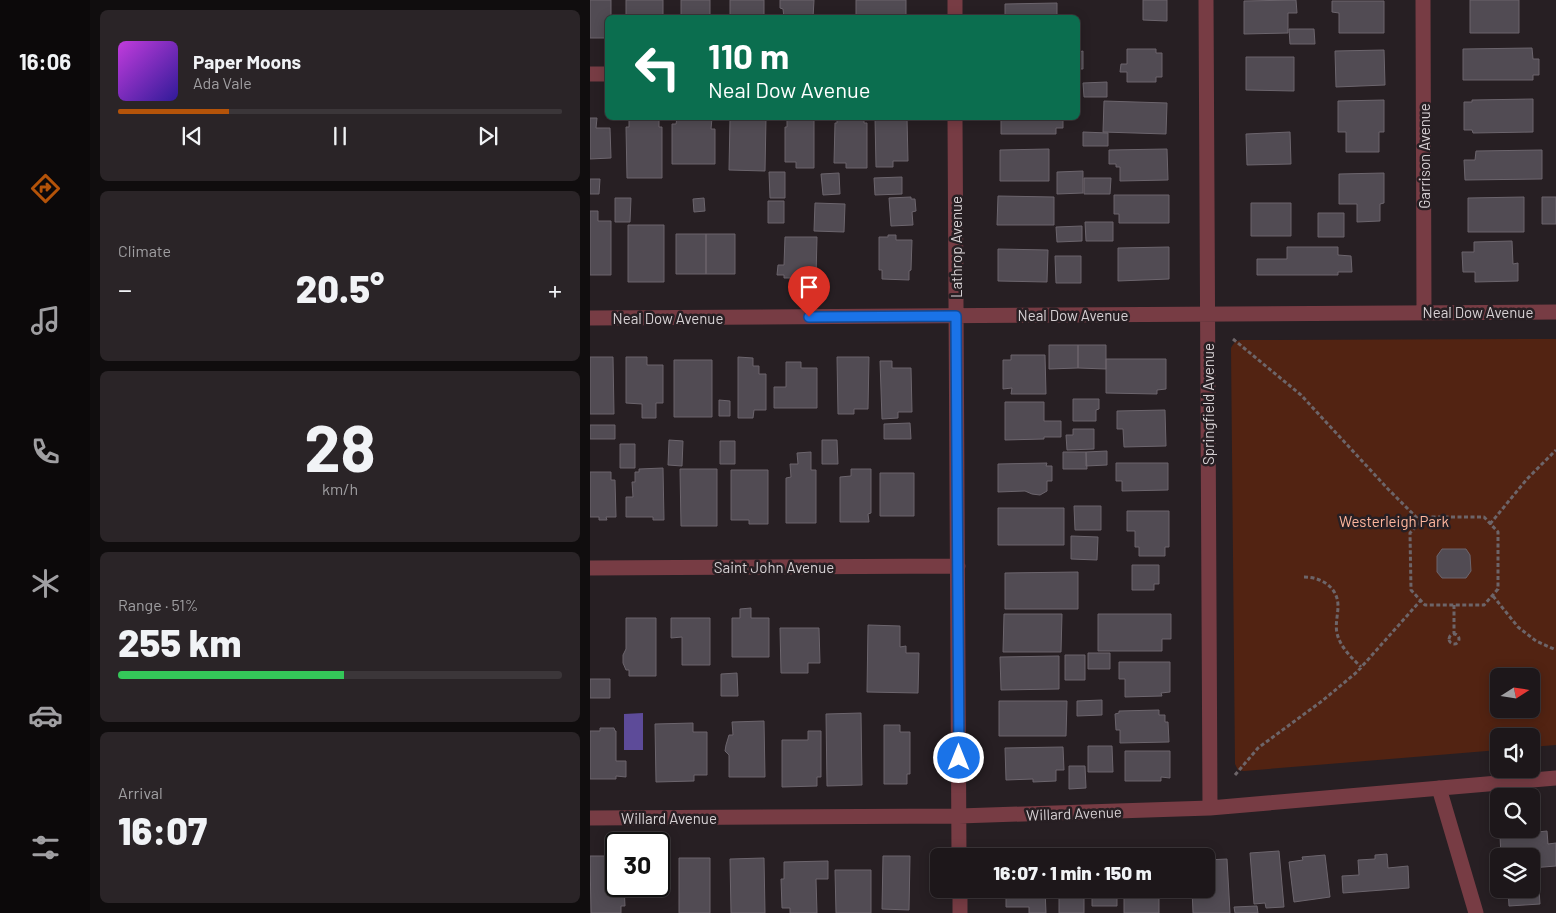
<!DOCTYPE html>
<meta charset="utf-8">
<style>
body{margin:0;font-family:Barlow,sans-serif;background:#2a2427;color:#f1f3f6;height:100vh;display:flex;flex-direction:column;font-size:19px;white-space:nowrap}
*{box-sizing:border-box;margin:0}
p{font-size:16px;color:#a09fa2}
.icon{flex:none;width:28px;height:28px;fill:none;stroke:currentColor;stroke-width:2;stroke-linecap:round;stroke-linejoin:round}
.map{position:relative;flex:1;overflow:hidden}
.sheet{display:flex;flex-direction:column;gap:10px;padding:10px;background:#100d0e;width:500px}
.sheet>*{flex:none}
.top-card{position:absolute;left:15px;top:15px;width:475px;height:105px;border-radius:8px;box-shadow:0 2px 12px #0003,0 0 0 1px #3b3639;background:#0b6e4f;color:#fff;overflow:hidden}
.needle{width:32px;rotate:78deg}
.tools{position:absolute;left:900px;top:668px;display:grid;gap:10px}
.tools a{display:grid;place-items:center;width:50px;height:50px;border-radius:8px;background:#1d171a;box-shadow:0 2px 12px #0003,0 0 0 1px #3b3639;font-size:25px}
.speed{position:absolute;left:15px;top:832px;display:flex;gap:10px;font-size:25px;font-weight:700;text-align:center}
.speed>*{display:grid;place-content:center;width:65px;height:65px;border-radius:50%;background:#1d171a;box-shadow:0 2px 12px #0003,0 0 0 1px #3b3639;line-height:1}
.speed .limit{border:2px solid #111;border-radius:8px;background:#fff;color:#111}
.pin{position:absolute;display:grid;place-items:center;width:42px;height:42px;color:#fff;margin:-51px -21px;border-radius:50% 50% 50% 0;rotate:-45deg;box-shadow:0 0 5px #0007}
.pin .icon{rotate:45deg}
.me{position:absolute;width:55px;margin:-28px;rotate:0deg;stroke-linejoin:round;filter:drop-shadow(0 0 4px #0008)}
.turn{display:flex;align-items:center;gap:18px;height:105px;padding:0 20px;font-size:22px}
.turn .icon{width:65px;height:65px;stroke-width:2.5}
.turn b{display:block;font-size:35px;line-height:42px}
.big{font-size:38px;font-weight:800;line-height:1.1}
.sheet .widget{flex:1;display:flex;flex-direction:column;justify-content:center;gap:8px;min-width:0;padding:0 18px;border-radius:8px;background:#2a2427}
.sheet .dial{align-items:center;gap:0}
.dial b{font-size:65px;line-height:1}
.song{display:flex;align-items:center;gap:15px}
.cover{width:60px;height:60px;border-radius:8px;background:linear-gradient(135deg,hsl(290 70% 55%),hsl(250 70% 35%))}
.played{height:5px;border-radius:2px;background:linear-gradient(90deg,#b45309 25%,#3b3639 25%)}
.keys{display:flex;justify-content:space-around;direction:ltr}
.heat{display:flex;justify-content:space-between;align-items:center;font-size:28px;direction:ltr}
.charge{height:8px;border-radius:4px;background:linear-gradient(90deg,#34c759 51%,#3b3639 0)}
.trip{position:absolute;left:340px;top:848px;width:285px;height:50px;border-radius:8px;background:#1d171a;box-shadow:0 2px 12px #0003,0 0 0 1px #3b3639;font-weight:800;line-height:50px;text-align:center}
main{display:flex;flex:1;min-height:0}
.dock{display:flex;flex-direction:column;width:90px;justify-content:space-around;align-items:center;background:#0c090a;color:#a09fa2}
.dock .icon{width:35px;height:35px}
.dock .selected{color:#b45309}
.dock b{font-size:22px;color:#f1f3f6}
.map>svg:first-child{display:block}
.green{fill:#522312;fill-rule:evenodd}
.water{fill:#5d4b99}
.building{fill:#514b53;stroke:#6c656d}
.lines{fill:none;stroke-linecap:round;stroke-linejoin:round}
.path{stroke:#6d6569;stroke-width:3;stroke-dasharray:4 2.5;stroke-linecap:butt}
.street{stroke:#773c44;stroke-width:15}
.route-casing{stroke:#114b97;stroke-width:12}
.route{stroke:#1a73e8;stroke-width:9}
.labels{text-anchor:middle;dominant-baseline:central;stroke-width:5;stroke-linejoin:round;paint-order:stroke}
.street-label{font-size:15px;fill:#d6d0d3;stroke:#271f23}
.park-label{font-size:15px;fill:#feb69d;stroke:#271f23}
</style>
<main>
<nav class="dock">
<b>16:06</b>
<svg class="icon selected" aria-label="directions" viewBox="0 0 24 24"><path d="M12 3l9 9-9 9-9-9zM9 14v-3h6M13 9l2 2-2 2"/></svg>
<svg class="icon" aria-label="music" viewBox="0 0 24 24"><path d="M9 18V5l10-2v13"/><circle cx="6" cy="18" r="3"/><circle cx="16" cy="16" r="3"/></svg>
<svg class="icon" aria-label="phone" viewBox="0 0 24 24"><path d="M5 4h4l2 5-3 2q2 4 5 5l2-3 5 2v4C11 20 4 13 5 4z"/></svg>
<svg class="icon" aria-label="climate" viewBox="0 0 24 24"><path d="M12 3v18M4 7l16 10M4 17L20 7"/></svg>
<svg class="icon" aria-label="car" viewBox="0 0 24 24"><path d="M5 17H2v-5l4-1 3-4h7l3 4 3 1v5h-3M9 17h6M6 11h13"/><circle cx="7" cy="17" r="2"/><circle cx="17" cy="17" r="2"/></svg>
<svg class="icon" aria-label="filters" viewBox="0 0 24 24"><path d="M4 7h16M4 17h16"/><circle cx="9" cy="7" r="2"/><circle cx="15" cy="17" r="2"/></svg>
</nav>
<section class="sheet">
<div class="widget">
<div class="song"><i class="cover"></i><div><b>Paper Moons</b><p>Ada Vale</p></div></div>
<div class="played"></div>
<div class="keys"><svg class="icon" aria-label="previous" viewBox="0 0 24 24"><path d="M18 5L8 12l10 7zM5 5v14"/></svg><svg class="icon" aria-label="pause" viewBox="0 0 24 24"><path d="M8 5v14M16 5v14"/></svg><svg class="icon" aria-label="next" viewBox="0 0 24 24"><path d="M6 5l10 7-10 7zM19 5v14"/></svg></div>
</div>
<div class="widget"><p>Climate</p>
<div class="heat"><a>−</a><b class="big">20.5°</b><a>+</a></div>
</div>
<div class="widget dial"><b>28</b><p>km/h</p></div>
<div class="widget"><p>Range · 51%</p><b class="big">255 km</b><div class="charge"></div></div>
<div class="widget"><p>Arrival</p><b class="big">16:07</b></div>
</section>
<div class="map">
<svg width="966" height="913" viewBox="0 0 966 913">
<rect width="100%" height="100%" fill="#271f23"/>
<!-- green -->
<path class="green" d="M 966,339 L 966,745 L 941,747 L 941,736 L 909,736 L 909,750 L 654,771 L 648,770 L 645,764 L 641,348 C 644,343 645,341 651,340 ZM 909,676 L 941,676 L 941,709 L 909,709 Z"/>
<!-- water -->
<path class="water" d="M 53,713 L 53,750 L 34,750 L 34,714 Z"/>
<!-- building -->
<path class="building" d="M 0,0 L 21,0 L 21,18 L 18,18 L 18,38 L 0,38 Z
M 36,0 L 73,0 L 73,18 L 36,18 Z
M 91,0 L 120,0 L 120,18 L 91,18 Z
M 140,0 L 174,0 L 174,18 L 140,18 Z
M 190,0 L 224,0 L 223,18 L 194,18 L 193,9 L 190,8 Z
M 266,0 L 316,0 L 316,18 L 266,18 Z
M 553,0 L 577,0 L 577,21 L 553,20 Z
M 706,0 L 707,13 L 698,13 L 698,33 L 654,34 L 654,1 Z
M 880,0 L 929,0 L 929,33 L 880,33 Z
M 742,1 L 794,1 L 794,33 L 749,33 L 749,13 L 742,12 Z
M 467,3 L 467,18 L 415,18 L 415,4 Z
M 699,29 L 724,29 L 725,44 L 700,44 Z
M 942,48 L 943,59 L 949,59 L 949,75 L 943,75 L 943,80 L 873,80 L 873,49 Z
M 537,49 L 566,49 L 566,53 L 572,53 L 572,77 L 566,77 L 566,82 L 537,82 L 537,72 L 530,72 L 531,64 L 537,64 Z
M 794,50 L 795,85 L 746,87 L 745,51 Z
M 493,51 L 493,69 L 488,69 L 488,52 Z
M 656,57 L 704,57 L 704,91 L 656,90 Z
M 517,82 L 517,97 L 494,97 L 493,83 Z
M 943,99 L 943,132 L 883,133 L 882,130 L 874,130 L 874,102 L 882,102 L 882,100 Z
M 794,100 L 794,132 L 789,132 L 789,152 L 756,152 L 756,132 L 748,132 L 748,101 Z
M 514,101 L 577,103 L 576,134 L 513,132 Z
M 0,118 L 7,118 L 6,128 L 20,128 L 21,158 L 0,159 Z
M 39,118 L 69,118 L 69,127 L 72,127 L 72,178 L 37,178 L 36,127 L 39,127 Z
M 87,118 L 122,118 L 121,129 L 125,129 L 125,164 L 82,164 L 82,124 L 86,124 Z
M 155,118 L 176,118 L 175,171 L 139,170 L 140,119 L 155,120 Z
M 247,118 L 274,118 L 274,123 L 277,123 L 277,168 L 256,168 L 256,163 L 244,163 L 245,123 L 247,123 Z
M 285,118 L 317,118 L 318,161 L 303,161 L 303,167 L 286,167 Z
M 411,118 L 473,118 L 473,128 L 466,128 L 466,134 L 411,134 Z
M 197,120 L 224,120 L 224,168 L 206,168 L 206,162 L 195,162 L 195,127 L 197,127 Z
M 493,132 L 518,133 L 518,146 L 493,146 Z
M 700,132 L 701,164 L 657,165 L 656,134 Z
M 459,149 L 459,181 L 410,181 L 410,150 Z
M 577,149 L 578,180 L 530,181 L 530,167 L 526,167 L 526,164 L 519,164 L 519,150 Z
M 952,150 L 952,179 L 875,180 L 874,160 L 885,160 L 886,151 Z
M 493,171 L 493,193 L 467,194 L 467,172 Z
M 179,172 L 195,172 L 195,198 L 180,198 Z
M 249,173 L 250,194 L 233,195 L 231,174 Z
M 794,173 L 794,203 L 790,204 L 790,221 L 767,222 L 767,204 L 749,204 L 749,174 Z
M 312,177 L 312,194 L 285,195 L 284,178 Z
M 494,178 L 521,178 L 520,194 L 494,194 Z
M 0,179 L 10,179 L 9,194 L 0,194 Z
M 524,195 L 579,195 L 579,223 L 529,223 L 529,214 L 524,214 Z
M 408,196 L 464,197 L 464,225 L 407,225 Z
M 321,197 L 321,199 L 325,199 L 326,211 L 322,212 L 323,225 L 301,226 L 299,198 Z
M 934,197 L 934,232 L 878,232 L 878,198 Z
M 952,197 L 966,197 L 966,224 L 952,224 Z
M 25,198 L 41,198 L 40,222 L 25,222 Z
M 114,198 L 115,211 L 104,212 L 103,199 Z
M 178,201 L 194,201 L 194,223 L 178,223 Z
M 225,203 L 255,204 L 254,232 L 224,231 Z
M 661,203 L 701,203 L 701,236 L 661,236 Z
M 0,211 L 8,211 L 8,221 L 21,221 L 21,275 L 0,275 Z
M 728,213 L 754,213 L 754,237 L 728,237 Z
M 495,222 L 523,222 L 523,241 L 496,241 Z
M 38,225 L 74,225 L 74,282 L 38,282 Z
M 492,226 L 492,241 L 467,242 L 466,227 Z
M 86,234 L 116,234 L 116,274 L 86,274 Z
M 116,234 L 145,234 L 145,274 L 116,274 Z
M 298,235 L 306,235 L 306,240 L 322,240 L 321,270 L 319,271 L 319,280 L 292,279 L 292,270 L 289,270 L 289,237 L 298,237 Z
M 195,237 L 227,237 L 226,278 L 194,278 L 194,275 L 187,275 L 188,265 L 194,265 Z
M 922,241 L 923,264 L 928,263 L 928,281 L 885,282 L 885,272 L 873,272 L 872,252 L 884,252 L 884,242 Z
M 579,247 L 579,279 L 528,281 L 528,248 Z
M 697,247 L 748,247 L 748,255 L 761,256 L 762,272 L 748,272 L 748,275 L 667,275 L 667,259 L 697,259 Z
M 408,249 L 458,250 L 457,282 L 408,281 Z
M 465,256 L 491,256 L 491,283 L 466,283 Z
M 459,345 L 488,345 L 488,368 L 459,369 Z
M 488,345 L 516,345 L 516,369 L 488,368 Z
M 421,355 L 455,355 L 456,394 L 421,394 L 422,388 L 413,389 L 413,360 L 421,360 Z
M 0,357 L 23,357 L 24,414 L 0,414 Z
M 36,357 L 57,357 L 57,365 L 73,365 L 73,403 L 66,403 L 66,418 L 52,418 L 52,404 L 36,403 Z
M 148,357 L 163,358 L 163,366 L 169,366 L 169,374 L 176,374 L 176,410 L 164,410 L 163,418 L 148,418 Z
M 247,357 L 279,357 L 278,409 L 264,409 L 264,414 L 248,414 Z
M 516,359 L 576,359 L 576,389 L 567,390 L 567,394 L 516,393 Z
M 84,360 L 122,360 L 122,417 L 84,417 Z
M 290,361 L 302,361 L 302,368 L 321,368 L 322,412 L 308,412 L 308,418 L 292,419 Z
M 196,362 L 211,362 L 211,368 L 227,368 L 227,408 L 184,408 L 184,387 L 196,387 Z
M 483,399 L 509,399 L 509,409 L 506,410 L 506,421 L 483,421 Z
M 129,400 L 140,401 L 140,416 L 129,416 Z
M 415,402 L 454,402 L 454,421 L 471,421 L 471,437 L 454,437 L 454,439 L 415,440 Z
M 575,410 L 576,446 L 534,447 L 533,429 L 527,429 L 527,411 Z
M 320,423 L 321,439 L 294,439 L 294,424 Z
M 0,425 L 25,425 L 25,439 L 0,439 Z
M 483,429 L 504,429 L 504,449 L 477,450 L 476,435 L 483,435 Z
M 79,440 L 93,441 L 92,466 L 78,465 Z
M 232,440 L 247,440 L 248,464 L 232,464 Z
M 130,441 L 145,441 L 145,464 L 130,464 Z
M 30,444 L 45,444 L 45,468 L 30,468 Z
M 517,451 L 517,465 L 496,466 L 496,452 Z
M 221,452 L 221,470 L 226,470 L 226,523 L 196,523 L 196,478 L 201,477 L 200,464 L 208,464 L 207,453 Z
M 473,452 L 496,452 L 497,469 L 473,469 Z
M 457,463 L 456,466 L 462,466 L 462,481 L 457,481 L 457,491 L 450,495 L 442,494 L 435,491 L 408,492 L 408,464 Z
M 526,463 L 578,463 L 578,490 L 532,491 L 532,481 L 526,481 Z
M 73,468 L 74,520 L 63,520 L 63,517 L 36,517 L 36,497 L 43,497 L 42,482 L 45,482 L 45,472 L 49,472 L 49,469 Z
M 90,469 L 127,469 L 127,526 L 91,526 Z
M 261,469 L 281,469 L 281,513 L 278,514 L 279,522 L 250,522 L 250,477 L 261,476 Z
M 141,470 L 178,470 L 178,524 L 159,524 L 159,520 L 141,520 Z
M 0,472 L 21,472 L 21,480 L 25,480 L 26,517 L 16,517 L 17,520 L 9,520 L 9,517 L 0,517 Z
M 290,473 L 324,473 L 324,516 L 290,516 Z
M 484,506 L 511,506 L 511,530 L 485,530 Z
M 408,508 L 474,508 L 474,545 L 408,545 Z
M 537,511 L 579,511 L 579,547 L 575,547 L 575,556 L 549,556 L 549,547 L 545,547 L 545,531 L 537,531 Z
M 481,536 L 508,537 L 507,560 L 481,559 Z
M 852,549 L 876,549 L 880,555 L 881,571 L 876,578 L 852,578 L 847,572 L 847,556 Z
M 542,565 L 569,565 L 569,584 L 564,584 L 564,590 L 542,590 Z
M 488,572 L 488,609 L 415,609 L 415,573 Z
M 161,608 L 161,618 L 179,618 L 179,657 L 142,657 L 142,618 L 150,618 L 150,609 Z
M 414,614 L 472,614 L 471,652 L 413,652 Z
M 508,614 L 581,614 L 581,639 L 572,639 L 572,651 L 508,651 Z
M 36,618 L 66,618 L 66,676 L 39,676 L 39,670 L 36,670 L 33,663 L 33,655 L 36,649 Z
M 81,618 L 120,618 L 120,665 L 92,665 L 92,637 L 81,638 Z
M 278,625 L 310,626 L 310,647 L 316,646 L 316,653 L 329,653 L 328,693 L 277,692 Z
M 190,628 L 229,628 L 230,663 L 218,663 L 218,673 L 191,673 Z
M 498,653 L 520,653 L 520,669 L 498,669 Z
M 475,655 L 495,655 L 495,680 L 475,680 Z
M 469,656 L 469,689 L 411,690 L 410,657 Z
M 529,662 L 580,662 L 580,692 L 571,693 L 572,696 L 535,697 L 535,679 L 529,679 Z
M 147,673 L 148,696 L 131,696 L 131,674 Z
M 0,679 L 20,679 L 20,698 L 0,698 Z
M 512,700 L 512,715 L 487,716 L 487,701 Z
M 409,701 L 477,701 L 476,736 L 409,736 Z
M 569,710 L 569,715 L 575,715 L 575,722 L 578,722 L 579,742 L 530,743 L 530,730 L 526,730 L 525,714 L 529,713 L 529,711 Z
M 271,713 L 272,785 L 237,786 L 236,714 Z
M 174,721 L 175,777 L 139,777 L 139,755 L 135,751 L 136,745 L 139,735 L 143,735 L 142,722 Z
M 103,723 L 103,732 L 117,732 L 117,775 L 104,775 L 104,781 L 66,782 L 65,724 Z
M 294,725 L 310,725 L 310,732 L 320,732 L 320,774 L 317,774 L 317,784 L 294,784 Z
M 10,728 L 24,728 L 25,731 L 26,731 L 26,761 L 36,761 L 36,777 L 26,776 L 26,779 L 0,779 L 0,731 L 10,731 Z
M 218,731 L 231,731 L 231,777 L 227,777 L 227,786 L 192,787 L 192,740 L 218,740 Z
M 498,746 L 522,746 L 523,772 L 498,772 Z
M 473,747 L 474,770 L 466,770 L 466,781 L 443,782 L 443,779 L 416,780 L 415,748 Z
M 535,751 L 580,751 L 580,778 L 571,777 L 571,781 L 535,781 Z
M 479,766 L 495,766 L 496,788 L 479,789 Z
M 957,831 L 958,844 L 966,843 L 966,866 L 941,868 L 941,856 L 911,856 L 910,836 Z
M 418,849 L 445,849 L 445,856 L 418,856 Z
M 689,851 L 694,907 L 676,908 L 675,903 L 664,904 L 660,853 Z
M 797,854 L 798,868 L 818,866 L 819,888 L 753,893 L 752,876 L 769,875 L 768,860 L 785,859 L 785,855 Z
M 735,855 L 740,897 L 704,902 L 699,862 L 713,860 L 712,857 Z
M 0,856 L 26,856 L 26,886 L 34,886 L 35,906 L 31,906 L 31,913 L 1,913 Z
M 293,856 L 320,856 L 319,910 L 292,909 Z
M 89,858 L 120,858 L 120,913 L 89,913 Z
M 174,858 L 175,913 L 141,913 L 140,859 Z
M 637,859 L 640,913 L 603,913 L 602,889 L 616,889 L 616,860 Z
M 238,861 L 238,879 L 226,879 L 227,913 L 200,913 L 200,908 L 192,908 L 191,879 L 194,879 L 194,862 Z
M 245,870 L 281,870 L 281,913 L 246,913 Z
M 941,875 L 948,875 L 950,904 L 919,906 L 918,889 L 941,889 Z
M 418,889 L 455,889 L 456,913 L 439,913 L 439,907 L 416,907 L 416,891 L 418,891 Z
M 469,889 L 494,889 L 494,913 L 469,913 Z
M 502,889 L 527,889 L 527,906 L 502,906 Z
M 534,889 L 569,889 L 569,913 L 534,913 Z
M 667,906 L 668,913 L 645,913 L 644,907 Z"/>
<g class="lines">
<!-- path -->
<path class="path" d="M 643,339 L 711,395 L 798,489 L 831,522
M 835,517 L 894,517 L 908,532 L 908,589 L 894,605 L 835,605 L 821,590 L 820,533 Z
M 900,524 L 937,479 L 966,450
M 714,577 C 731,577 748,587 748,606 C 748,615 745,624 747,633 C 750,647 761,657 771,667
M 903,596 L 928,627 L 946,641 L 966,650
M 864,605 L 864,634
M859 639a5 5 0 1 1 10 0a5 5 0 1 1-10 0Z
M 645,775 L 668,748 L 732,701 L 767,672 L 831,600"/>
<!-- street -->
<path class="street" d="M 365,0 L 365,18
M 616,0 L 620,808
M 833,0 L 834,313
M 0,74 L 18,74
M 365,118 L 369,856
M 0,318 L 966,312
M 0,568 L 368,566
M 849,788 L 886,913
M 0,818 L 369,816 L 620,808 L 966,778
M 370,889 L 370,913"/>
</g>
<g class="lines">
<!-- route casing -->
<g class="route-casing">
<path id="route" d="M 219,317 L 366,316 L 369,758"/>
</g>
<!-- route -->
<use href="#route" class="route"/>
</g>
<g class="labels">
<!-- street labels -->
<g class="street-label">
<text transform="translate(834 156) rotate(-90)">Garrison Avenue</text>
<text transform="translate(366 247) rotate(-90)">Lathrop Avenue</text>
<text x="888" y="312">Neal Dow Avenue</text>
<text x="483" y="315">Neal Dow Avenue</text>
<text x="78" y="318">Neal Dow Avenue</text>
<text transform="translate(618 404) rotate(-90)">Springfield Avenue</text>
<text x="184" y="567">Saint John Avenue</text>
<text transform="translate(484 813) rotate(-2)">Willard Avenue</text>
<text x="79" y="818">Willard Avenue</text>
</g>
<!-- park labels -->
<g class="park-label">
<text x="804" y="521">Westerleigh Park</text>
</g>
</g>
</svg>
<div class="tools">
<a><svg class="needle" viewBox="-14 -14 28 28"><path d="M0-13l5 13h-10z" fill="#e53935"/><path d="M0 13l5-13h-10z" fill="#a09fa2"/></svg></a>
<a><svg class="icon" aria-label="sound" viewBox="0 0 24 24"><path d="M4 9h4l5-4v14l-5-4H4zM17 9q2 3 0 6"/></svg></a>
<a><svg class="icon" aria-label="search" viewBox="0 0 24 24"><circle cx="10" cy="10" r="6"/><path d="M15 15l6 6"/></svg></a>
<a><svg class="icon" aria-label="layers" viewBox="0 0 24 24"><path d="M12 4l9 5-9 5-9-5zM3 14l9 5 9-5"/></svg></a>
</div>
<div class="speed"><div class="limit">30</div></div>
<div class="pin" style="left:219px;top:317px;background:#d93025"><svg class="icon" aria-label="arrive" viewBox="0 0 24 24"><path d="M6 21V4h12l-3 4 3 4H6"/></svg></div>
<svg class="me" style="left:369px;top:758px" viewBox="-20 -20 40 40"><circle r="17" fill="#1a73e8" stroke="#fff" stroke-width="3"/><path d="M0-11L8 9 0 5-8 9z" fill="#fff"/></svg>
<div class="trip">16:07 · 1 min · 150 m</div>
<div class="top-card">
<div class="turn"><svg class="icon" aria-label="left" viewBox="0 0 24 24"><path d="M17 20v-9H6M10 6l-5 5 5 5"/></svg><div><b>110 m</b>Neal Dow Avenue</div></div>
</div>
</div>
</main>
